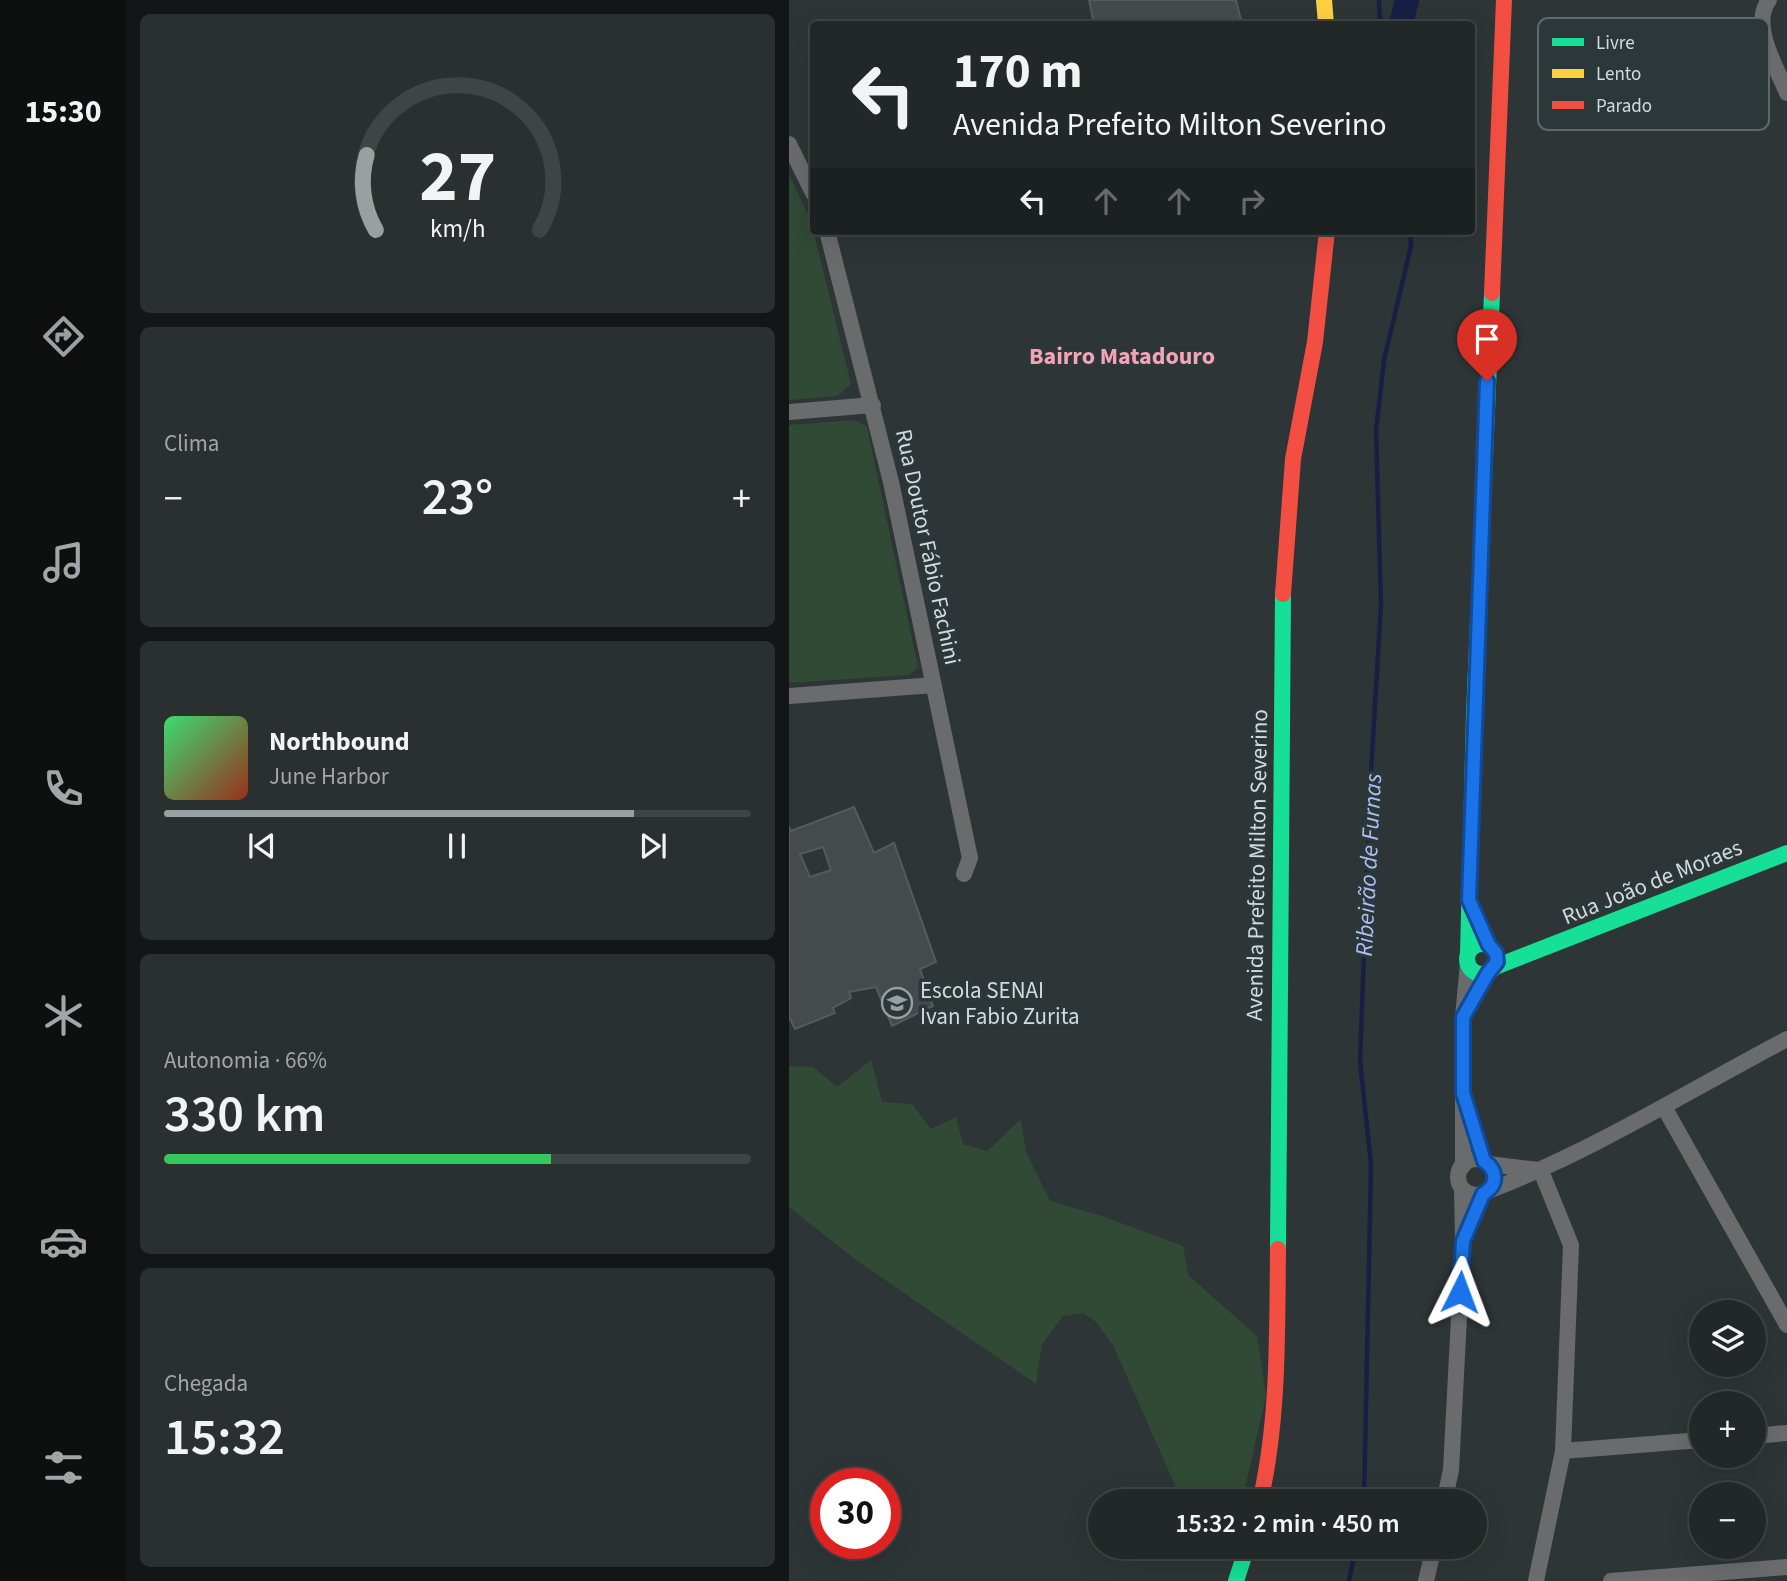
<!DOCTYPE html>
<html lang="pt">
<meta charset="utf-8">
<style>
body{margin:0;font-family:"Source Sans 3",sans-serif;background:#2a3030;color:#f1f3f6;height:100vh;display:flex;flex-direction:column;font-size:26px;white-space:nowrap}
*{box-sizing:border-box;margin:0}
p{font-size:23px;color:#a2a6a8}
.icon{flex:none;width:38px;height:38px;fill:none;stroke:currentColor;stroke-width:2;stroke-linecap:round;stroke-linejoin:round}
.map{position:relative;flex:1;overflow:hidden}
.panel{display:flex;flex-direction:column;gap:14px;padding:14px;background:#131616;width:663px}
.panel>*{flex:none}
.top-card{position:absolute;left:21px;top:21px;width:665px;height:214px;border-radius:7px;box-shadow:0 7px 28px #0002,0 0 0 2px #3f4445;background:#222828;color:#f1f3f6;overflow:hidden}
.controls{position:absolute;left:900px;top:1300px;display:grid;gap:14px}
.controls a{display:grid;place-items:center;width:77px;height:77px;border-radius:50%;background:#222828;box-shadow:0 7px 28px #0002,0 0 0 2px #3f4445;font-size:35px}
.speed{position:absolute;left:21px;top:1468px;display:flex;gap:14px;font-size:35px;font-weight:700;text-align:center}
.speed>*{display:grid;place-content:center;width:91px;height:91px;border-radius:50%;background:#222828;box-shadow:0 7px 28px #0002,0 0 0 2px #3f4445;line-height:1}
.speed .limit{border:10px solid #d22;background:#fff;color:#111}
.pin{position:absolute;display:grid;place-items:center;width:60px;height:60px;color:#fff;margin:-72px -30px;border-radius:50% 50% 50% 0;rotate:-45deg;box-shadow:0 0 7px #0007}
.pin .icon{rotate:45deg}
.me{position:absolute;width:77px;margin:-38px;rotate:3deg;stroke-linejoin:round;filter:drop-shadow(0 0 5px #0008)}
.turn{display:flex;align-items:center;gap:24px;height:147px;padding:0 28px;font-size:32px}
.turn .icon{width:91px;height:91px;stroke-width:2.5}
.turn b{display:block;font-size:49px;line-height:60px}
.lanes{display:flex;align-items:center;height:66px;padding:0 28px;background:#0003;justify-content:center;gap:35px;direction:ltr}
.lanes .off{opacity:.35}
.big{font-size:52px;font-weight:600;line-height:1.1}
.panel .card{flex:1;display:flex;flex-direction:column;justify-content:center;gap:10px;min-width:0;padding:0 24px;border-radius:10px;background:#2a3030}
.panel .dial{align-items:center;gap:0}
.dial svg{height:182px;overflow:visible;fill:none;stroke:#3f4445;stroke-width:7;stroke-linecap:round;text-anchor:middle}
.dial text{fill:#f1f3f6;stroke:none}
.song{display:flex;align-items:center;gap:21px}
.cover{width:84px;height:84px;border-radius:10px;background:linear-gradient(135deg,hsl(140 70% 55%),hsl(10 70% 35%))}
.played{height:7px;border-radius:4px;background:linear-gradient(90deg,#99a0a2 80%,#3f4445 80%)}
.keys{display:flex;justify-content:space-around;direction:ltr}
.heat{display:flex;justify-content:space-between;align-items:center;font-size:38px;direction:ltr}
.charge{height:10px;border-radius:5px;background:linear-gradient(90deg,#34c759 66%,#3f4445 0)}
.trip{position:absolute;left:299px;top:1489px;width:399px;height:70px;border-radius:35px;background:#222828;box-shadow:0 7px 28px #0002,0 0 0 2px #3f4445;font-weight:600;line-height:70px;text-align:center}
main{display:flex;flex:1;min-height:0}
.dock{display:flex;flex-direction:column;width:126px;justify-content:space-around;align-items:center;background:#0e1010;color:#a2a6a8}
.dock .icon{width:49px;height:49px}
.dock .current{color:#99a0a2}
.dock b{font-size:32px;color:#f1f3f6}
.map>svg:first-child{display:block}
.green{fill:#304a35}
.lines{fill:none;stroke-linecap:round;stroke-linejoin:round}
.stream{stroke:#171f43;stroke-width:4.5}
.river{stroke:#171f43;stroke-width:24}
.building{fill:#454b4d;stroke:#565a5c;stroke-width:2;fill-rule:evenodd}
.street{stroke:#696b6c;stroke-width:16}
.fast{stroke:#16e098;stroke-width:16}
.slow{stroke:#ffcf43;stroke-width:16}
.jam{stroke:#f24e42;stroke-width:16}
.route-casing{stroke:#114b97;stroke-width:18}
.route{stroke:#1a73e8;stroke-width:12}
.labels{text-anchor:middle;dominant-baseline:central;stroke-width:7;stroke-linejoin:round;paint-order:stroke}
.street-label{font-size:23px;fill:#d3dadc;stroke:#2b3739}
.poi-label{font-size:23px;fill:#d3dadc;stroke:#2b3739;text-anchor:start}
.neighbourhood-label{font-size:24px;font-weight:bold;fill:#f5a3b7;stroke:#2b3739}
.water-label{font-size:24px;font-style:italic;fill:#aec0f8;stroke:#2b3739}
.key{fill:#2b3739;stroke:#5d686a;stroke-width:2}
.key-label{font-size:19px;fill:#d3dadc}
</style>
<main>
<nav class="dock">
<b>15:30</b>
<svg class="icon current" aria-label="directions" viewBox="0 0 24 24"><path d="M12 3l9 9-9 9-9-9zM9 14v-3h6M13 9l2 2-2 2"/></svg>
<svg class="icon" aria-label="music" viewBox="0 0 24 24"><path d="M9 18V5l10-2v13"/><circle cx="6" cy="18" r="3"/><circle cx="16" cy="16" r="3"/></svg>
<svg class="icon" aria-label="phone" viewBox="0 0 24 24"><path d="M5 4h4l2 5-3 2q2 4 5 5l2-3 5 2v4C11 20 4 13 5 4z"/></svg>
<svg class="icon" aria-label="climate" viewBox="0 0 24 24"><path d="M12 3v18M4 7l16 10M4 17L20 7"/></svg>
<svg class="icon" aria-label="car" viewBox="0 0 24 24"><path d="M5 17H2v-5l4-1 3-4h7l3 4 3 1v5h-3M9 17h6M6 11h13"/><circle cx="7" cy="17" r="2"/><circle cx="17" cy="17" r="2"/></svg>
<svg class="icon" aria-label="filters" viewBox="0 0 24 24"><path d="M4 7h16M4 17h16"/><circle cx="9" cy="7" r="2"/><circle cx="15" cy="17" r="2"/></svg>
</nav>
<section class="panel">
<div class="card dial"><svg viewBox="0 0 100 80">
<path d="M14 69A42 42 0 1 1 86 69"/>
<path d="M14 69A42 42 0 0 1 10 36" stroke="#99a0a2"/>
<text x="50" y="56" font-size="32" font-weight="700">27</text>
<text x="50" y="72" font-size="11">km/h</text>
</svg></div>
<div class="card"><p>Clima</p>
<div class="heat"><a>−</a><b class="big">23°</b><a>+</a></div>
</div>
<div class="card">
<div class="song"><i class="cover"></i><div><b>Northbound</b><p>June Harbor</p></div></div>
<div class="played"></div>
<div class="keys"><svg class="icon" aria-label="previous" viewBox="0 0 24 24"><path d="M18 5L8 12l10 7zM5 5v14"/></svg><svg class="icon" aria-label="pause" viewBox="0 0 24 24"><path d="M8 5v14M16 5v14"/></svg><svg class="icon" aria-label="next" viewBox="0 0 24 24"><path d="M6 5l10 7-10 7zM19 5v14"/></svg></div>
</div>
<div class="card"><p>Autonomia · 66%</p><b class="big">330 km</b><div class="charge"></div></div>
<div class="card"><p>Chegada</p><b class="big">15:32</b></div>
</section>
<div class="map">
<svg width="998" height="1581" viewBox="0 0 998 1581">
<rect width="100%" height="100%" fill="#2e3536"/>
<!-- green -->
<path class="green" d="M 0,174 L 22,221 L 62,384 L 48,396 L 0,400 Z
M 65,420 L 78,427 L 129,667 L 120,675 L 0,683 L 0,425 Z
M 82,1060 L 93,1102 L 123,1104 L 142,1129 L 167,1117 L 174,1144 L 198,1151 L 232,1119 L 237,1152 L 261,1201 L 316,1217 L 394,1246 L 399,1275 L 468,1336 L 477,1396 L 453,1501 L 393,1501 L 324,1345 L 307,1322 L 294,1313 L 274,1316 L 253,1344 L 247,1384 L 67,1260 L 0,1207 L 0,1066 L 24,1067 L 48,1087 Z"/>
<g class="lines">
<!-- stream -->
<path class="stream" d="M 590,0 L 591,24
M 575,1502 L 582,1164 L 571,1061 L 581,789 L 592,604 L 587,430 L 595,360 L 622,246 L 621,231
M 560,1581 L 567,1547"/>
<!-- river -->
<path class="river" d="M 612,24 L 618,0"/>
</g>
<!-- building -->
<path class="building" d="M 300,0 L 447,0 L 453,24 L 305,24 Z
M 65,807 L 85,853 L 105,843 L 147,962 L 131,969 L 144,1006 L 103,1026 L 87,987 L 60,992 L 62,998 L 44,1008 L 46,1013 L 6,1029 L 0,1017 L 0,827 L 2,831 ZM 34,847 L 42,870 L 21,877 L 11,854 Z"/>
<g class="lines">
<!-- street -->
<path class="street" d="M 980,0 C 961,25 988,68 998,93
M 0,144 L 24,193
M 38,231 L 102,482 L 181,858 L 175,874
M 0,412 L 84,405
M 0,696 L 145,685
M 679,963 L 674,1017 L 699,973
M 674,1093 L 674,1017
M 875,1107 L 998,1325
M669 1177a18 18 0 1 1 36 0a18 18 0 1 1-36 0Z
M 700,1164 L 750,1170
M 674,1166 L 674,1093 L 695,1161
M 699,1191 C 804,1151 899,1091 998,1039
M 676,1235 L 694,1194
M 964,1436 L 998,1433
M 774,1451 L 912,1440
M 655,1502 L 662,1470 L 674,1241 L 673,1188
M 637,1581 L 645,1547
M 747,1581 L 774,1451 L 782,1245 L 752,1171
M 822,1581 L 998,1567"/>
<!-- fast -->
<path class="fast" d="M678 959a15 15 0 1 1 30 0a15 15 0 1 1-30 0Z
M 679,953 L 685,715 L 703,293
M 706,967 L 998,853
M 489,1249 L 494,594
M 447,1581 L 458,1547"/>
<!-- slow -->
<path class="slow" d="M 535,0 L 537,24"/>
<!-- jam -->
<path class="jam" d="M 703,293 L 715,0
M 494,594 L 504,459 L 526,342 L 538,231
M 471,1502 C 490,1420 488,1333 489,1249"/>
</g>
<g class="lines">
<!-- route casing -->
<g class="route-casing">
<path id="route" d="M 671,1292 L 674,1241 L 694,1194 C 709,1185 709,1171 695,1161 L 674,1093 L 674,1017 L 699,973 L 708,962 L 707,953 L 700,945 L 680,900 L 698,381"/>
</g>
<!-- route -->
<use href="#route" class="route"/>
</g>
<!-- icons -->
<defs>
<g id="school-ring" transform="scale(1.575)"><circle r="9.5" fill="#2b3739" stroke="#99a0a2" stroke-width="1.5"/><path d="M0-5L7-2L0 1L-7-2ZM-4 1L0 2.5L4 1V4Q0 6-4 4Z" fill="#99a0a2"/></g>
</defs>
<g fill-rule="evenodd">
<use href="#school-ring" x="108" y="1003"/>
</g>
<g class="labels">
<!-- street labels -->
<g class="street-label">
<text transform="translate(139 547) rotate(78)">Rua Doutor Fábio Fachini</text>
<text transform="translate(468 865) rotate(-89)">Avenida Prefeito Milton Severino</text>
<text transform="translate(863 882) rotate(-22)">Rua João de Moraes</text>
</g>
<!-- poi labels -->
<g class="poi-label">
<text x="131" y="990">Escola SENAI<tspan x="131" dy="26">Ivan Fabio Zurita</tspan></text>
</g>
<!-- neighbourhood labels -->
<g class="neighbourhood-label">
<text x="333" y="356">Bairro Matadouro</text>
</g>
<!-- water labels -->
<g class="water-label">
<text transform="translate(580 865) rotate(-87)">Ribeirão de Furnas</text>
</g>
</g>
<!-- legend -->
<rect x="749" y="18" width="231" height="112" rx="10" class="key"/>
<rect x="763" y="38" width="32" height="8" fill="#16e098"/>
<rect x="763" y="69" width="32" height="9" fill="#ffcf43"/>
<rect x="763" y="101" width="32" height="8" fill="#f24e42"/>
<g class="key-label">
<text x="807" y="49">Livre</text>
<text x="807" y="80">Lento</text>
<text x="807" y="112">Parado</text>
</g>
</svg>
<div class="controls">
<a><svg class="icon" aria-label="layers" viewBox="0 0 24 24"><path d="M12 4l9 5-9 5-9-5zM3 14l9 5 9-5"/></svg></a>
<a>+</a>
<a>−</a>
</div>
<div class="speed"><div class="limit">30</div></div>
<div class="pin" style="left:698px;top:381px;background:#d93025"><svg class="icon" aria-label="arrive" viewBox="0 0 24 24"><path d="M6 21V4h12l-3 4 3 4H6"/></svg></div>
<svg class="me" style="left:671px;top:1292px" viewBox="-20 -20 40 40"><path d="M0-17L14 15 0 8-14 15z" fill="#1a73e8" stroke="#fff" stroke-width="4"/></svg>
<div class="trip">15:32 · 2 min · 450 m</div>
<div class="top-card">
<div class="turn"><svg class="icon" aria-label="left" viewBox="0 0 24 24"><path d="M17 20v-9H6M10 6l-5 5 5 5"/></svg><div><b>170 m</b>Avenida Prefeito Milton Severino</div></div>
<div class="lanes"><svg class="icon" aria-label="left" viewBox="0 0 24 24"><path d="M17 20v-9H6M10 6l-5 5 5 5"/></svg><svg class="icon off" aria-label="ahead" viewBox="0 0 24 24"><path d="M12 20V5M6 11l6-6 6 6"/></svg><svg class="icon off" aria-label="ahead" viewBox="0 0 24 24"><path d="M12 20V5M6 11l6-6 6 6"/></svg><svg class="icon off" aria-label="right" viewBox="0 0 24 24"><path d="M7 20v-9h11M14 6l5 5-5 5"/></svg></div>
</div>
</div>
</main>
